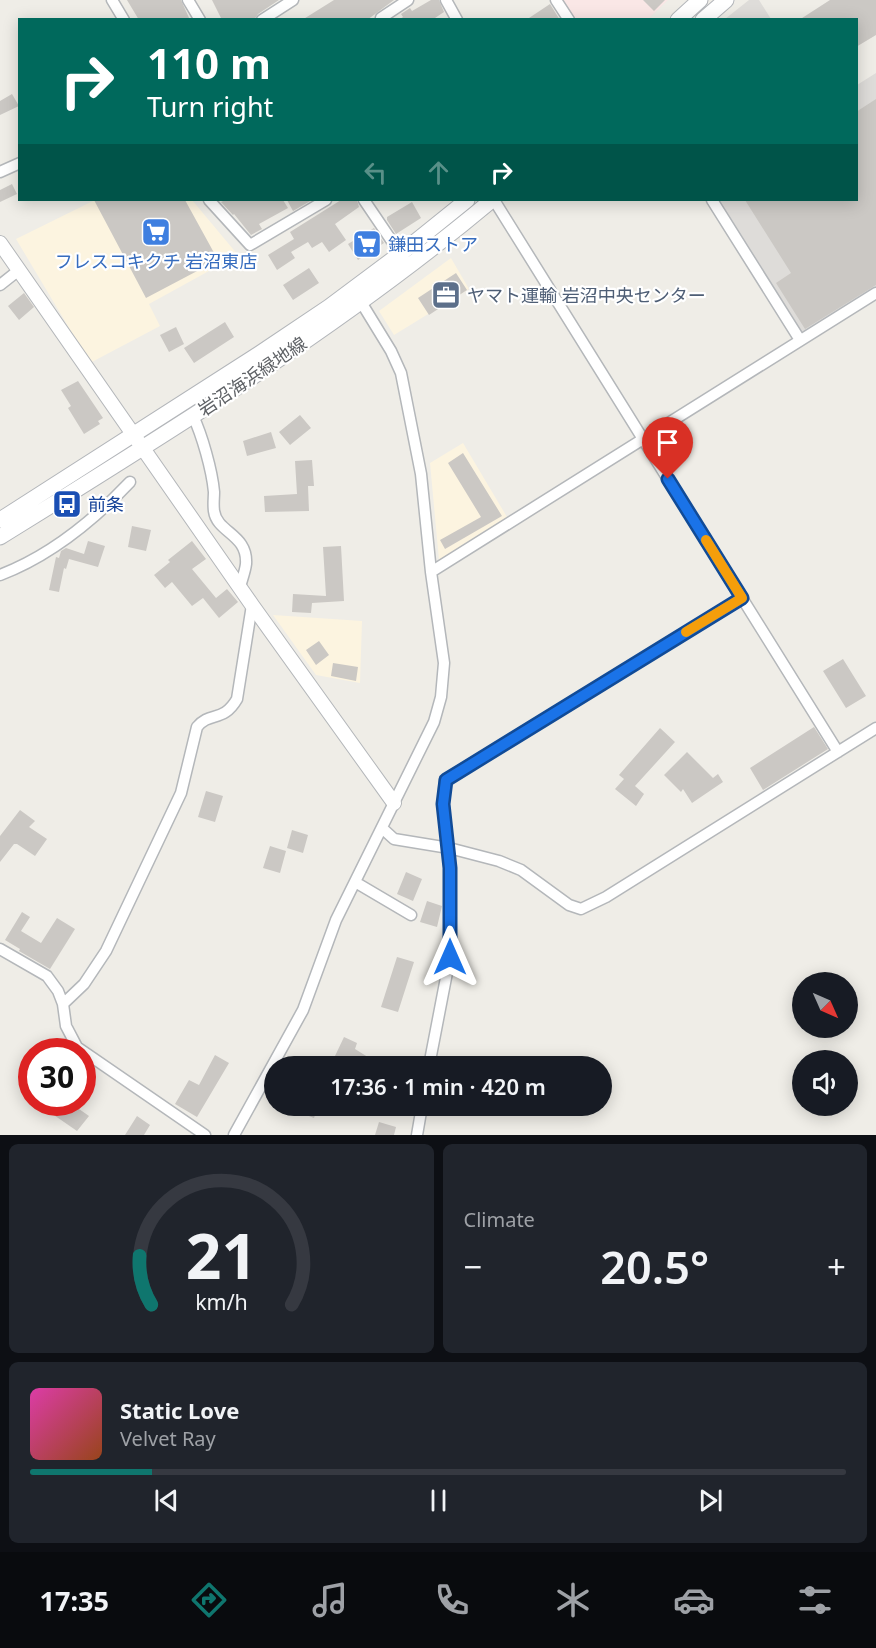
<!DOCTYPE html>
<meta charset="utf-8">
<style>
body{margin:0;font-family:"Noto Sans","Noto Sans JP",sans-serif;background:#20242c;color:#f1f3f6;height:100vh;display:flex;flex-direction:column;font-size:22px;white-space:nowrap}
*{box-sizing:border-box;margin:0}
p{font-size:20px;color:#9ea1a6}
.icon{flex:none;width:33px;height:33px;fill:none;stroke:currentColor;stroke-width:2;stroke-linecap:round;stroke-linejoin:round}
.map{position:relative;height:1135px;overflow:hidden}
.details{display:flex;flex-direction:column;gap:9px;padding:9px;background:#0d0f14;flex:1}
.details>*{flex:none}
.hud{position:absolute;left:18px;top:18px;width:840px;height:183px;border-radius:0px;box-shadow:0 3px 15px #0003;background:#00695c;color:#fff;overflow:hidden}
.needle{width:39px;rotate:135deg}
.fabs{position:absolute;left:792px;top:972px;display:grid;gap:12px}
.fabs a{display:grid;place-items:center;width:66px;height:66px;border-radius:50%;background:#171b24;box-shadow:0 3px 15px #0003;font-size:30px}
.speed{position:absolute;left:18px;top:1038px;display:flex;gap:12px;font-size:30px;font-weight:700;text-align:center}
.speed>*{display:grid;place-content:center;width:78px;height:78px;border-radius:50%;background:#171b24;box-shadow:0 3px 15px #0003;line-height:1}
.speed .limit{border:9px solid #d22;background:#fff;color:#111}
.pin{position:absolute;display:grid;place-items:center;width:51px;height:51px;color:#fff;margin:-62px -26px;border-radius:50% 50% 50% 0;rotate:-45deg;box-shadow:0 0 6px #0007}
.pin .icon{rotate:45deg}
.me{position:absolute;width:66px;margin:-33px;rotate:0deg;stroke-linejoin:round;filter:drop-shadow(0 0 4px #0008)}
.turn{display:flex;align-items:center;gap:21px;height:126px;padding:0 30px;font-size:27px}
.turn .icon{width:78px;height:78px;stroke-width:2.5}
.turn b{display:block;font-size:42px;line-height:51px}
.lanes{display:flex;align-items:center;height:57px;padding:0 30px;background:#0003;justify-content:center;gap:30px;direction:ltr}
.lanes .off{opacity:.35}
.big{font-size:45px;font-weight:600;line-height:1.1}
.details .tile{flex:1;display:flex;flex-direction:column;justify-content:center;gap:9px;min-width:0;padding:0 21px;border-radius:9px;background:#20242c}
.details .dial{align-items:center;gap:0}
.dial svg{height:156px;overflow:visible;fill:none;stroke:#363941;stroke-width:7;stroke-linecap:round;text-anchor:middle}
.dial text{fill:#f1f3f6;stroke:none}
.song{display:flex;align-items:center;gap:18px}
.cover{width:72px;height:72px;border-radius:9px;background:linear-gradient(135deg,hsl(320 70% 55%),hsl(20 70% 35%))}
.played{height:6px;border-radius:3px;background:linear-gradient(90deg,#0f766e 15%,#363941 15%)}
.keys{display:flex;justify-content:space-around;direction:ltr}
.heat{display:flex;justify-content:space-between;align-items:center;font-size:33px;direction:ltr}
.details .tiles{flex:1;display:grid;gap:9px;grid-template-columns:1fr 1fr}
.tile:last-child{grid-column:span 2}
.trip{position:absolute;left:264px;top:1056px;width:348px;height:60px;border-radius:30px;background:#171b24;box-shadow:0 3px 15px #0003;font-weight:600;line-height:60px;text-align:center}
.dock{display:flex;height:96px;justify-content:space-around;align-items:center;background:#090b0e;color:#9ea1a6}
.dock .icon{width:42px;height:42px}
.dock .on{color:#0f766e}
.dock b{font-size:27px;color:#f1f3f6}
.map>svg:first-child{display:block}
.commercial{fill:#fcf4e0}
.industrial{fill:#dedcd9}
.medical{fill:#fae7e6}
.building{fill:#cbc8c4}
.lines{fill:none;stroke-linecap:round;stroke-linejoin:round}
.minor-casing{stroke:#b4b7ba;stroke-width:13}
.tertiary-casing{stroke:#b4b7ba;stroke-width:16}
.secondary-casing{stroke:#b3b6ba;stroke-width:17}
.minor{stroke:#fff;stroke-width:10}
.tertiary{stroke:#fff;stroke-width:14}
.secondary{stroke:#fff;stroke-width:15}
.route-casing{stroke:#114b97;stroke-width:15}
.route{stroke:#1a73e8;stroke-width:10}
.slow{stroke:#f59e0b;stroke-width:10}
.labels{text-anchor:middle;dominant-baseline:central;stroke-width:4.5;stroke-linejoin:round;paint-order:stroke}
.shop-label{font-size:18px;fill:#366cbe;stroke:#fff;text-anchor:start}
.service-label{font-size:18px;fill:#4e5e75;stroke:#fff;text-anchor:start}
.street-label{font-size:18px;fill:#5f6266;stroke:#fff}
.transit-label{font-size:18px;fill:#164399;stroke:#fff;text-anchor:start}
</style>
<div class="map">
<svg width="876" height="1135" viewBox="0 0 876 1135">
<rect width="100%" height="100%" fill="#efede7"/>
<!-- commercial -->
<path class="commercial" d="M 95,200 L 192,200 L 238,255 L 149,304 L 160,326 L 90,363 L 16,239 Z
M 451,258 L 469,289 L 394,335 L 379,311 Z
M 463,443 L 507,517 L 439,560 L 430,463 Z
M 273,615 L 362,621 L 360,683 L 316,675 Z"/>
<!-- industrial -->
<path class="industrial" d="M 749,0 L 759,0 L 771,19 L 725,19 Z
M 876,73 L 876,289 L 802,334 L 716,200 L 856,200 L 857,85 Z"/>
<!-- medical -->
<path class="medical" d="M 562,0 L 668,0 L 647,20 L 575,19 Z"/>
<!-- building -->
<path class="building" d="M 127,0 L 181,0 L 190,20 L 139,20 Z
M 212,0 L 279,0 L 258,14 L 254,20 L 222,20 Z
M 334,0 L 394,0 L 367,20 L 302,20 Z
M 431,0 L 439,0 L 444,12 L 432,20 L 399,20 L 403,17 L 401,14 L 410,8 L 412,11 Z
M 643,0 L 665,0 L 654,11 Z
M 830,0 L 876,0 L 876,35 L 856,47 L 856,20 L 799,20 Z
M 550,4 L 560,20 L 526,20 Z
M 12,94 L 19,106 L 0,115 L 0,101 Z
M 876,99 L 876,285 L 805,329 L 776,283 L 791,273 L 745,200 L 856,200 L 856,112 Z
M 12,184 L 17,194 L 0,202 L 0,190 Z
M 94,200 L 185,200 L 218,260 L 146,298 Z
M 225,200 L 283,200 L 288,208 L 259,224 L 262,229 L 251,235 L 234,214 L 233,215 L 221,202 Z
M 287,200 L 312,200 L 293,211 Z
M 341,200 L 357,200 L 359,207 L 335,224 L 346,240 L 329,252 L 322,242 L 312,248 L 308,242 L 291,252 L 295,258 L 277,270 L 268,255 L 294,239 L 290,232 Z
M 412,202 L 421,218 L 396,234 L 387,220 L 387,217 Z
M 374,228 L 384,243 L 358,260 L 348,244 Z
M 309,268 L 319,283 L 293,300 L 283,285 Z
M 456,273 L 467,290 L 429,315 L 418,298 Z
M 24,293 L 34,307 L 19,320 L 8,306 Z
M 225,322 L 234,337 L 194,363 L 184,348 Z
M 176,327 L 184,344 L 169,352 L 160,335 Z
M 78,381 L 103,418 L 98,421 L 100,424 L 84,434 L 68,408 L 71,406 L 61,390 Z
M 300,415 L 311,428 L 290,445 L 279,432 Z
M 271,432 L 276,448 L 247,456 L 243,441 Z
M 463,453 L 502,516 L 445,549 L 440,540 L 481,517 L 448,463 Z
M 312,460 L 314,486 L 308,486 L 309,511 L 265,512 L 264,496 L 297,494 L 295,461 Z
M 132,526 L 151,530 L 146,551 L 128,547 Z
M 88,541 L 105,546 L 98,567 L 69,559 L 66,569 L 64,568 L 59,592 L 49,590 L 56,557 L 59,558 L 61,551 L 66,548 L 84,554 Z
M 192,541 L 206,559 L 192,569 L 216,598 L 227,589 L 238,602 L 219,618 L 203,598 L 192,606 L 172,582 L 165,588 L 154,575 L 170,562 L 168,560 Z
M 341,546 L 344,601 L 312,603 L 311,613 L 292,612 L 293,594 L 326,596 L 323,547 Z
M 319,641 L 329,655 L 316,665 L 306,650 Z
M 843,659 L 866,696 L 846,708 L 823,671 Z
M 333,663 L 358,667 L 356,681 L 331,676 Z
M 814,727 L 828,749 L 763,790 L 750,768 Z
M 660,728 L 675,742 L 635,786 L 644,794 L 636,806 L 615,789 L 624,779 L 619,775 Z
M 687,752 L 713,778 L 718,774 L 723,782 L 692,803 L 683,789 L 681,792 L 664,775 Z
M 206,791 L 223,796 L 215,822 L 198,817 Z
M 20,810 L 35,821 L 29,827 L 47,839 L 35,856 L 17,844 L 14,844 L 0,862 L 0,836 Z
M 292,830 L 308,835 L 303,853 L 287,848 Z
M 270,846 L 286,851 L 280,873 L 263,868 Z
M 406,872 L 422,879 L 413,901 L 397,894 Z
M 427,901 L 442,906 L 437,927 L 420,922 Z
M 22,912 L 30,917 L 21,931 L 41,943 L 57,918 L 75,929 L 50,969 L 19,951 L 20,949 L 5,940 Z
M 397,957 L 414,962 L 398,1012 L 381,1007 Z
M 344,1037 L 357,1043 L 355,1049 L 371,1059 L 367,1066 L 350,1066 L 352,1064 L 335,1056 Z
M 215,1055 L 229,1063 L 197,1117 L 175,1104 L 189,1080 L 199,1085 Z
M 35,1102 L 69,1102 L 89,1116 L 77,1131 Z
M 283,1106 L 318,1106 L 314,1118 Z
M 137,1116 L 150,1125 L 144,1135 L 125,1135 Z
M 379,1122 L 396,1127 L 394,1135 L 375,1135 Z"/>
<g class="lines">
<!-- minor casing -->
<g class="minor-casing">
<path id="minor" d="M 112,0 L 124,20
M 188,0 L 200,20
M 446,0 L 457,20
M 556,0 L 569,20
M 381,18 L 408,0
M 262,20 L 293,0
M 0,172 L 20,163
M 209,200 L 250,245 L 326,200
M 364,200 L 404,259
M 494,200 L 838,752
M 712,200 L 800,340
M 0,285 L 19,270
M 193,416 C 202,435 212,470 214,492 C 214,498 213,504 214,511 C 217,533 248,534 246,564 C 245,572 242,579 240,587
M 431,572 L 876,293
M 0,575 C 50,556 93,521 130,482
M 382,828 L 394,839 L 449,848 L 499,861 L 521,870 L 569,905 L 581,909 L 606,897 L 876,728
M 355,882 L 411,915
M 0,949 L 47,976 L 58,991 L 63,1004 L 66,1026 L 77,1047 L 205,1135
M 63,1004 L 84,984 L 106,951 L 181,793 L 197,727 C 210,711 223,723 237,699 L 252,605
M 429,1066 L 450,957 L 450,868 L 443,803 L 445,780 L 742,598
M 234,1135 L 303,1010 L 336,920 L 434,722 L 441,697 L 444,663 L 431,572 L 421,474 L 401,373 L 391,351 L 361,302
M 417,1135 L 422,1106"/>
</g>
<!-- tertiary casing -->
<g class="tertiary-casing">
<path id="tertiary" d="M 0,243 L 252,605 L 394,803"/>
</g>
<!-- secondary casing -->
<g class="secondary-casing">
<path id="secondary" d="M 678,20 L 700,0
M 703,20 L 726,0
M 0,520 L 259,354 L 329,307 L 400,254 L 467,200
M 0,537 C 169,432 339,328 492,200"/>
</g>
<!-- minor -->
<use href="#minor" class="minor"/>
<!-- tertiary -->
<use href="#tertiary" class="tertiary"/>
<!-- secondary -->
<use href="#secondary" class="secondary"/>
</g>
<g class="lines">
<!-- route casing -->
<g class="route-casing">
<path id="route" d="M 450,957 L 450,868 L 443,804 L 446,780 L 742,598 L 668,479"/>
</g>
<!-- route -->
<use href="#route" class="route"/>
<!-- slow -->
<path class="slow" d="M 686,632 L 742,598 L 706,540"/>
</g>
<!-- icons -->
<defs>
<g id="supermarket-square" transform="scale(1.5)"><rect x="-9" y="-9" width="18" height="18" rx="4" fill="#3f7fe0" stroke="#fff"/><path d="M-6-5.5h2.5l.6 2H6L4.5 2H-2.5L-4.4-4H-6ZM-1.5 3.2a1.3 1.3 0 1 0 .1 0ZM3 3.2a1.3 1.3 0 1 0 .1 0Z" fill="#fff"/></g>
<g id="office-square" transform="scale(1.5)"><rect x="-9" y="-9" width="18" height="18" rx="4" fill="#5c6f8a" stroke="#fff"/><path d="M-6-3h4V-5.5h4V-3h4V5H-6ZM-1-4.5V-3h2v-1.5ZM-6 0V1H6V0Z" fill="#fff"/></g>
<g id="bus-square" transform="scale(1.5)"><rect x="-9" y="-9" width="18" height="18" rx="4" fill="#1a4fb4" stroke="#fff"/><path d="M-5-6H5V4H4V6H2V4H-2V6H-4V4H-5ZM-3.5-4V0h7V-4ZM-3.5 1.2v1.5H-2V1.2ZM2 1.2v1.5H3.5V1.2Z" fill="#fff"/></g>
</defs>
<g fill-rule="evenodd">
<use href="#supermarket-square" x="156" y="232"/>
<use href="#supermarket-square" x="367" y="244"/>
<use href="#office-square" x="446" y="295"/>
<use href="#bus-square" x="67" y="504"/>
</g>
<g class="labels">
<!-- shop labels -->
<g class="shop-label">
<text x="388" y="244">鎌田ストア</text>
<text x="156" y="261" text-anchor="middle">フレスコキクチ 岩沼東店</text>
</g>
<!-- service labels -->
<g class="service-label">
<text x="467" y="295">ヤマト運輸 岩沼中央センター</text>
</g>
<!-- street labels -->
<g class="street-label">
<text transform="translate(252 376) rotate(-34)">岩沼海浜緑地線</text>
</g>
<!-- transit labels -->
<g class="transit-label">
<text x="88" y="504">前条</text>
</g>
</g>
</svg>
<div class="fabs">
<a><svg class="needle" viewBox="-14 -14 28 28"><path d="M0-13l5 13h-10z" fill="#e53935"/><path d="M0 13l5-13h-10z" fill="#9ea1a6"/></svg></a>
<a><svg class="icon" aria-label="sound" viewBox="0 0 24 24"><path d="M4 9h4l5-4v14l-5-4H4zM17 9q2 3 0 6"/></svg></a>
</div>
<div class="speed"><div class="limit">30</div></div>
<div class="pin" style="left:668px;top:479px;background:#d93025"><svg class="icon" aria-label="arrive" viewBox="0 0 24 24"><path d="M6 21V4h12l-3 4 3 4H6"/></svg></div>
<svg class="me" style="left:450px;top:957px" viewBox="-20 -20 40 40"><path d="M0-17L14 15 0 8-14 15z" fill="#1a73e8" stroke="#fff" stroke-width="4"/></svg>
<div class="trip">17:36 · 1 min · 420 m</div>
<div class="hud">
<div class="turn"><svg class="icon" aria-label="right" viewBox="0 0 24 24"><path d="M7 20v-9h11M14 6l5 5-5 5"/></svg><div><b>110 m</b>Turn right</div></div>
<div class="lanes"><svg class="icon off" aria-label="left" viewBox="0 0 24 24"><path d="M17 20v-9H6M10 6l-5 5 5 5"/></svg><svg class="icon off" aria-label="ahead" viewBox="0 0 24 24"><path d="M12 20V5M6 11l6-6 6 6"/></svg><svg class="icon" aria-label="right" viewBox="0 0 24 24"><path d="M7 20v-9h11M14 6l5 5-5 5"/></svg></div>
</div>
</div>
<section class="details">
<div class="tiles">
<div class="tile dial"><svg viewBox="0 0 100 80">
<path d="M14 69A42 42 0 1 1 86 69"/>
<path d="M14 69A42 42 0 0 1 8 44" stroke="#0f766e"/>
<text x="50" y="56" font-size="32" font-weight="700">21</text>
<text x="50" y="72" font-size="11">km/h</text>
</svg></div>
<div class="tile"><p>Climate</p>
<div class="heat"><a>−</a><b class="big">20.5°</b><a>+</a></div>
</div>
<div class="tile">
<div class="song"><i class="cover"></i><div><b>Static Love</b><p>Velvet Ray</p></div></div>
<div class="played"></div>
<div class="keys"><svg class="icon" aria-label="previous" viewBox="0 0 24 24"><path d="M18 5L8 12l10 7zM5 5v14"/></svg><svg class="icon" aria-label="pause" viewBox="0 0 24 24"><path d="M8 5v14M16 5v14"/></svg><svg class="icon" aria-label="next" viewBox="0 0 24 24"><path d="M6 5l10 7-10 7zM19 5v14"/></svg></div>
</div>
</div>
</section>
<nav class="dock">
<b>17:35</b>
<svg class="icon on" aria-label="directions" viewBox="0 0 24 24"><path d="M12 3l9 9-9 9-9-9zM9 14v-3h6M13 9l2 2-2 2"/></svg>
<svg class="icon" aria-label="music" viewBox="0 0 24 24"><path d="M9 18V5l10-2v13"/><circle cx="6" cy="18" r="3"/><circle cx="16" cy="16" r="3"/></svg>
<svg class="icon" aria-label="phone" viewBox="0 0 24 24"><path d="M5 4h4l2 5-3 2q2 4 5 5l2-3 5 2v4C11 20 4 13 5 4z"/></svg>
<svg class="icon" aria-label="climate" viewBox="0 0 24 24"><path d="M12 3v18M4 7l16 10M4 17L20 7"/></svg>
<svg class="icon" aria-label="car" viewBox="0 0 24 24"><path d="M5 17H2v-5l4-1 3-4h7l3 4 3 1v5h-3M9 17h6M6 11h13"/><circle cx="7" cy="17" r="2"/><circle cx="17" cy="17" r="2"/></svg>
<svg class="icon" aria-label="filters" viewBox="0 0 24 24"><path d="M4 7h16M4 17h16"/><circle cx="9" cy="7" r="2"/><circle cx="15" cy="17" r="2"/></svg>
</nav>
